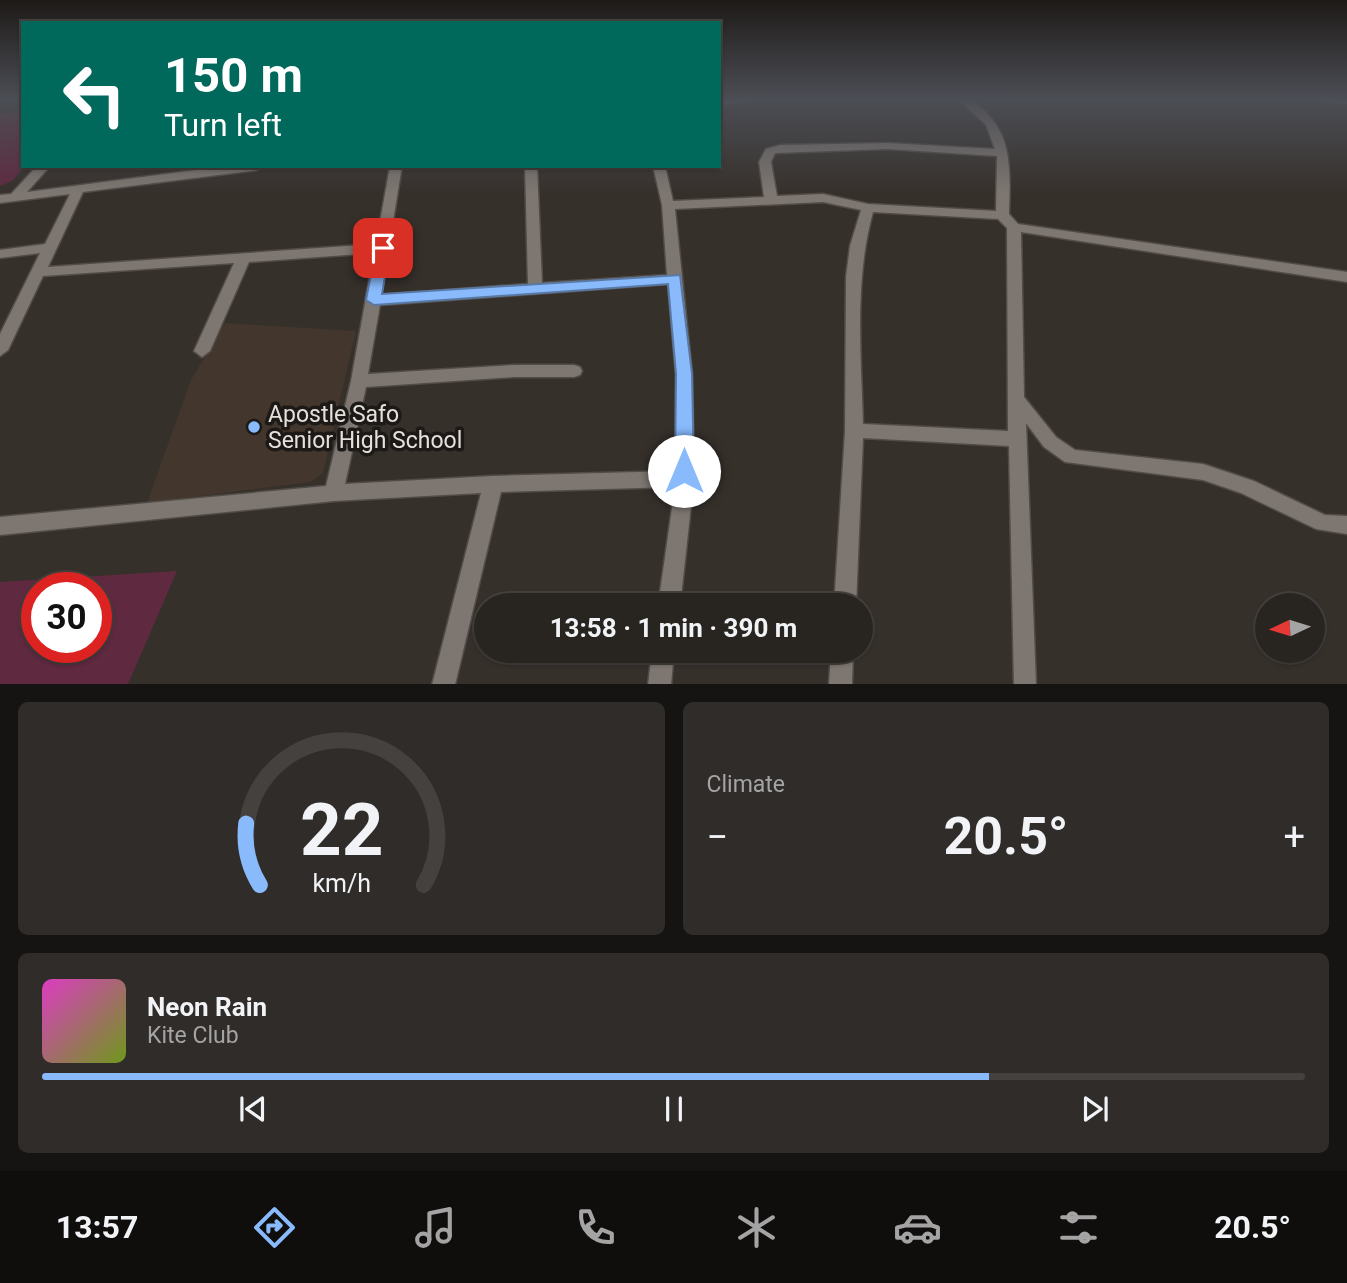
<!DOCTYPE html>
<meta charset="utf-8">
<style>
body{margin:0;font-family:Roboto,sans-serif;background:#302c29;color:#f1f3f6;height:100vh;display:flex;flex-direction:column;font-size:26px;white-space:nowrap}
*{box-sizing:border-box;margin:0}
p{font-size:23px;color:#a5a4a5}
.icon{flex:none;width:38px;height:38px;fill:none;stroke:currentColor;stroke-width:2;stroke-linecap:round;stroke-linejoin:round}
.map{position:relative;height:684px;overflow:hidden}
.drawer{display:flex;flex-direction:column;gap:18px;padding:18px;background:#161412;flex:1}
.drawer>*{flex:none}
.banner{position:absolute;left:21px;top:21px;width:700px;height:147px;border-radius:0px;box-shadow:0 2px 5px #0004,0 0 0 2px #44413e;background:#00695c;color:#fff;overflow:hidden}
.needle{width:46px;rotate:266deg}
.buttons{position:absolute;left:1255px;top:593px;display:grid;gap:14px}
.buttons a{display:grid;place-items:center;width:70px;height:70px;border-radius:50%;background:#282420;box-shadow:0 2px 5px #0004,0 0 0 2px #44413e;font-size:35px}
.speed{position:absolute;left:21px;top:572px;display:flex;gap:14px;font-size:35px;font-weight:700;text-align:center}
.speed>*{display:grid;place-content:center;width:91px;height:91px;border-radius:50%;background:#282420;box-shadow:0 2px 5px #0004,0 0 0 2px #44413e;line-height:1}
.speed .limit{border:10px solid #d22;background:#fff;color:#111}
.pin{position:absolute;display:grid;place-items:center;width:60px;height:60px;color:#fff;margin:-30px;border-radius:14px;box-shadow:0 4px 10px #0006}
.me{position:absolute;width:77px;margin:-38px;rotate:0deg;stroke-linejoin:round;filter:drop-shadow(0 0 5px #0008)}
.turn{display:flex;align-items:center;gap:24px;height:147px;padding:0 28px;font-size:32px}
.turn .icon{width:91px;height:91px;stroke-width:2.5}
.turn b{display:block;font-size:49px;line-height:60px}
.big{font-size:52px;font-weight:700;line-height:1.1}
.drawer .widget{flex:1;display:flex;flex-direction:column;justify-content:center;gap:10px;min-width:0;padding:0 24px;border-radius:10px;background:#302c29}
.drawer .dial{align-items:center;gap:0}
.dial svg{height:182px;overflow:visible;fill:none;stroke:#44413e;stroke-width:7;stroke-linecap:round;text-anchor:middle}
.dial text{fill:#f1f3f6;stroke:none}
.song{display:flex;align-items:center;gap:21px}
.cover{width:84px;height:84px;border-radius:10px;background:linear-gradient(135deg,hsl(310 70% 55%),hsl(80 70% 35%))}
.played{height:7px;border-radius:4px;background:linear-gradient(90deg,#89bafc 75%,#44413e 75%)}
.keys{display:flex;justify-content:space-around;direction:ltr}
.heat{display:flex;justify-content:space-between;align-items:center;font-size:38px;direction:ltr}
.drawer .tiles{flex:1;display:grid;gap:18px;grid-template-columns:1fr 1fr}
.widget:last-child{grid-column:span 2}
.trip{position:absolute;left:474px;top:593px;width:399px;height:70px;border-radius:35px;background:#282420;box-shadow:0 2px 5px #0004,0 0 0 2px #44413e;font-weight:700;line-height:70px;text-align:center}
.menu{display:flex;height:112px;justify-content:space-around;align-items:center;background:#100e0d;color:#a5a4a5}
.menu .icon{width:49px;height:49px}
.menu .current{color:#89bafc}
.menu b{font-size:32px;color:#f1f3f6}
.map>svg:first-child{display:block}
.built{fill:#42362d}
.green{fill:#5f2940;fill-rule:evenodd}
.lines{fill:none;stroke-linecap:round;stroke-linejoin:round}
.minor-casing{stroke:#514c47;stroke-width:3}
.minor{fill:#7e7771;fill-rule:evenodd}
.route{fill:#89bafc;stroke:#5979a4;stroke-width:2}
.poi-dot{fill:#89bafc;stroke:#1c1916;stroke-width:2.5}
.labels{text-anchor:middle;dominant-baseline:central;stroke-width:7;stroke-linejoin:round;paint-order:stroke}
.poi-label{font-size:23px;fill:#e4e0dc;stroke:#1c1916;text-anchor:start}
</style>
<div class="map">
<svg width="1347" height="685" viewBox="0 0 1347 685">
<rect width="100%" height="100%" fill="#36302b"/>
<!-- built -->
<path class="built" d="M 225,323 L 356,331 L 323,473 L 311,482 L 147,503 L 191,380 Z"/>
<!-- green -->
<path class="green" d="M 23,111 L 21,138 L 23,139 L 23,166 L 25,166 L 12,181 L 0,186 L 0,114 Z
M 177,571 L 128,684 L 0,684 L 0,582 ZM 37,588 L 96,588 L 96,648 L 37,648 Z"/>
<g class="lines">
<!-- minor casing -->
<g class="minor-casing">
<path id="minor" d="M 756,98 L 751,101 L 719,105 L 719,99 Z
M 957,98 C 968,98 972,101 981,108 C 1014,135 1010,175 1009,214 L 1018,224 L 1347,272 L 1347,282 L 1021,232 L 1024,397 L 1056,437 L 1075,450 L 1203,464 L 1254,481 L 1325,515 L 1347,516 L 1347,534 L 1316,529 L 1241,493 L 1203,480 L 1065,462 L 1044,447 L 1026,423 L 1036,685 L 1014,685 L 1009,446 L 863,438 L 856,606 L 834,606 L 845,431 L 846,277 L 850,246 L 861,210 L 823,202 L 675,209 L 692,374 L 694,479 L 680,606 L 658,606 L 675,487 L 501,492 L 455,685 L 432,685 L 481,493 L 334,501 L 0,535 L 0,517 L 326,486 L 351,381 L 374,253 L 249,262 L 210,351 L 202,357 L 194,351 L 234,263 L 43,276 L 8,350 L 0,356 L 0,334 L 40,253 L 0,258 L 0,250 L 45,244 L 70,194 L 0,203 L 0,195 L 11,194 L 37,166 L 50,166 L 27,192 L 227,166 L 263,166 L 257,170 L 83,192 L 48,267 L 376,244 L 390,166 L 402,166 L 381,295 L 528,284 L 525,166 L 537,166 L 542,283 L 667,275 L 662,205 L 653,166 L 665,166 L 673,201 L 764,197 L 759,162 L 766,149 L 780,145 L 888,143 L 995,149 L 986,125 ZM 888,149 L 997,156 L 996,211 L 868,204 L 823,194 L 777,196 L 771,162 L 775,153 ZM 873,212 L 998,219 L 1007,228 L 1008,431 L 863,424 C 861,353 854,281 873,212 ZM 668,284 L 676,374 L 676,471 L 493,476 L 345,484 L 366,387 L 514,377 L 574,377 L 580,375 L 582,371 L 580,367 L 574,365 L 514,365 L 368,374 L 380,305 Z
M 1315,98 L 1347,98 L 1347,104 L 1320,101 Z
M 652,651 L 674,651 L 671,685 L 648,685 Z
M 831,651 L 853,651 L 852,685 L 829,685 Z"/>
</g>
<!-- minor -->
<use href="#minor" class="minor"/>
</g>
<!-- sky -->
<linearGradient id="sky" x2="0" y2="1"><stop stop-color="#1e1a18"/><stop offset="0.51" stop-color="#4c4e55"/><stop offset="1" stop-color="#4c4e55" stop-opacity="0"/></linearGradient>
<rect width="1347" height="194" fill="url(#sky)"/>
<!-- route -->
<path class="route" d="M 383,243 L 390,248 L 382,294 L 680,275 L 692,374 L 694,471 L 691,476 L 684,479 L 678,476 L 675,471 L 676,374 L 668,284 L 374,305 L 366,300 L 376,248 Z"/>
<!-- markers -->
<circle class="poi-dot" cx="254" cy="427" r="7"/>
<g class="labels">
<!-- poi labels -->
<g class="poi-label">
<text x="268" y="414">Apostle Safo<tspan x="268" dy="26">Senior High School</tspan></text>
</g>
</g>
</svg>
<div class="buttons">
<a><svg class="needle" viewBox="-14 -14 28 28"><path d="M0-13l5 13h-10z" fill="#e53935"/><path d="M0 13l5-13h-10z" fill="#a5a4a5"/></svg></a>
</div>
<div class="speed"><div class="limit">30</div></div>
<div class="pin" style="left:383px;top:248px;background:#d93025"><svg class="icon" aria-label="arrive" viewBox="0 0 24 24"><path d="M6 21V4h12l-3 4 3 4H6"/></svg></div>
<svg class="me" style="left:684px;top:471px" viewBox="-20 -20 40 40"><circle r="19" fill="#fff"/><path d="M0-13L10 11 0 6-10 11z" fill="#89bafc"/></svg>
<div class="trip">13:58 · 1 min · 390 m</div>
<div class="banner">
<div class="turn"><svg class="icon" aria-label="left" viewBox="0 0 24 24"><path d="M17 20v-9H6M10 6l-5 5 5 5"/></svg><div><b>150 m</b>Turn left</div></div>
</div>
</div>
<section class="drawer">
<div class="tiles">
<div class="widget dial"><svg viewBox="0 0 100 80">
<path d="M14 69A42 42 0 1 1 86 69"/>
<path d="M14 69A42 42 0 0 1 8 42" stroke="#89bafc"/>
<text x="50" y="56" font-size="32" font-weight="700">22</text>
<text x="50" y="72" font-size="11">km/h</text>
</svg></div>
<div class="widget"><p>Climate</p>
<div class="heat"><a>−</a><b class="big">20.5°</b><a>+</a></div>
</div>
<div class="widget">
<div class="song"><i class="cover"></i><div><b>Neon Rain</b><p>Kite Club</p></div></div>
<div class="played"></div>
<div class="keys"><svg class="icon" aria-label="previous" viewBox="0 0 24 24"><path d="M18 5L8 12l10 7zM5 5v14"/></svg><svg class="icon" aria-label="pause" viewBox="0 0 24 24"><path d="M8 5v14M16 5v14"/></svg><svg class="icon" aria-label="next" viewBox="0 0 24 24"><path d="M6 5l10 7-10 7zM19 5v14"/></svg></div>
</div>
</div>
</section>
<nav class="menu">
<b>13:57</b>
<svg class="icon current" aria-label="directions" viewBox="0 0 24 24"><path d="M12 3l9 9-9 9-9-9zM9 14v-3h6M13 9l2 2-2 2"/></svg>
<svg class="icon" aria-label="music" viewBox="0 0 24 24"><path d="M9 18V5l10-2v13"/><circle cx="6" cy="18" r="3"/><circle cx="16" cy="16" r="3"/></svg>
<svg class="icon" aria-label="phone" viewBox="0 0 24 24"><path d="M5 4h4l2 5-3 2q2 4 5 5l2-3 5 2v4C11 20 4 13 5 4z"/></svg>
<svg class="icon" aria-label="climate" viewBox="0 0 24 24"><path d="M12 3v18M4 7l16 10M4 17L20 7"/></svg>
<svg class="icon" aria-label="car" viewBox="0 0 24 24"><path d="M5 17H2v-5l4-1 3-4h7l3 4 3 1v5h-3M9 17h6M6 11h13"/><circle cx="7" cy="17" r="2"/><circle cx="17" cy="17" r="2"/></svg>
<svg class="icon" aria-label="filters" viewBox="0 0 24 24"><path d="M4 7h16M4 17h16"/><circle cx="9" cy="7" r="2"/><circle cx="15" cy="17" r="2"/></svg>
<b>20.5°</b>
</nav>
